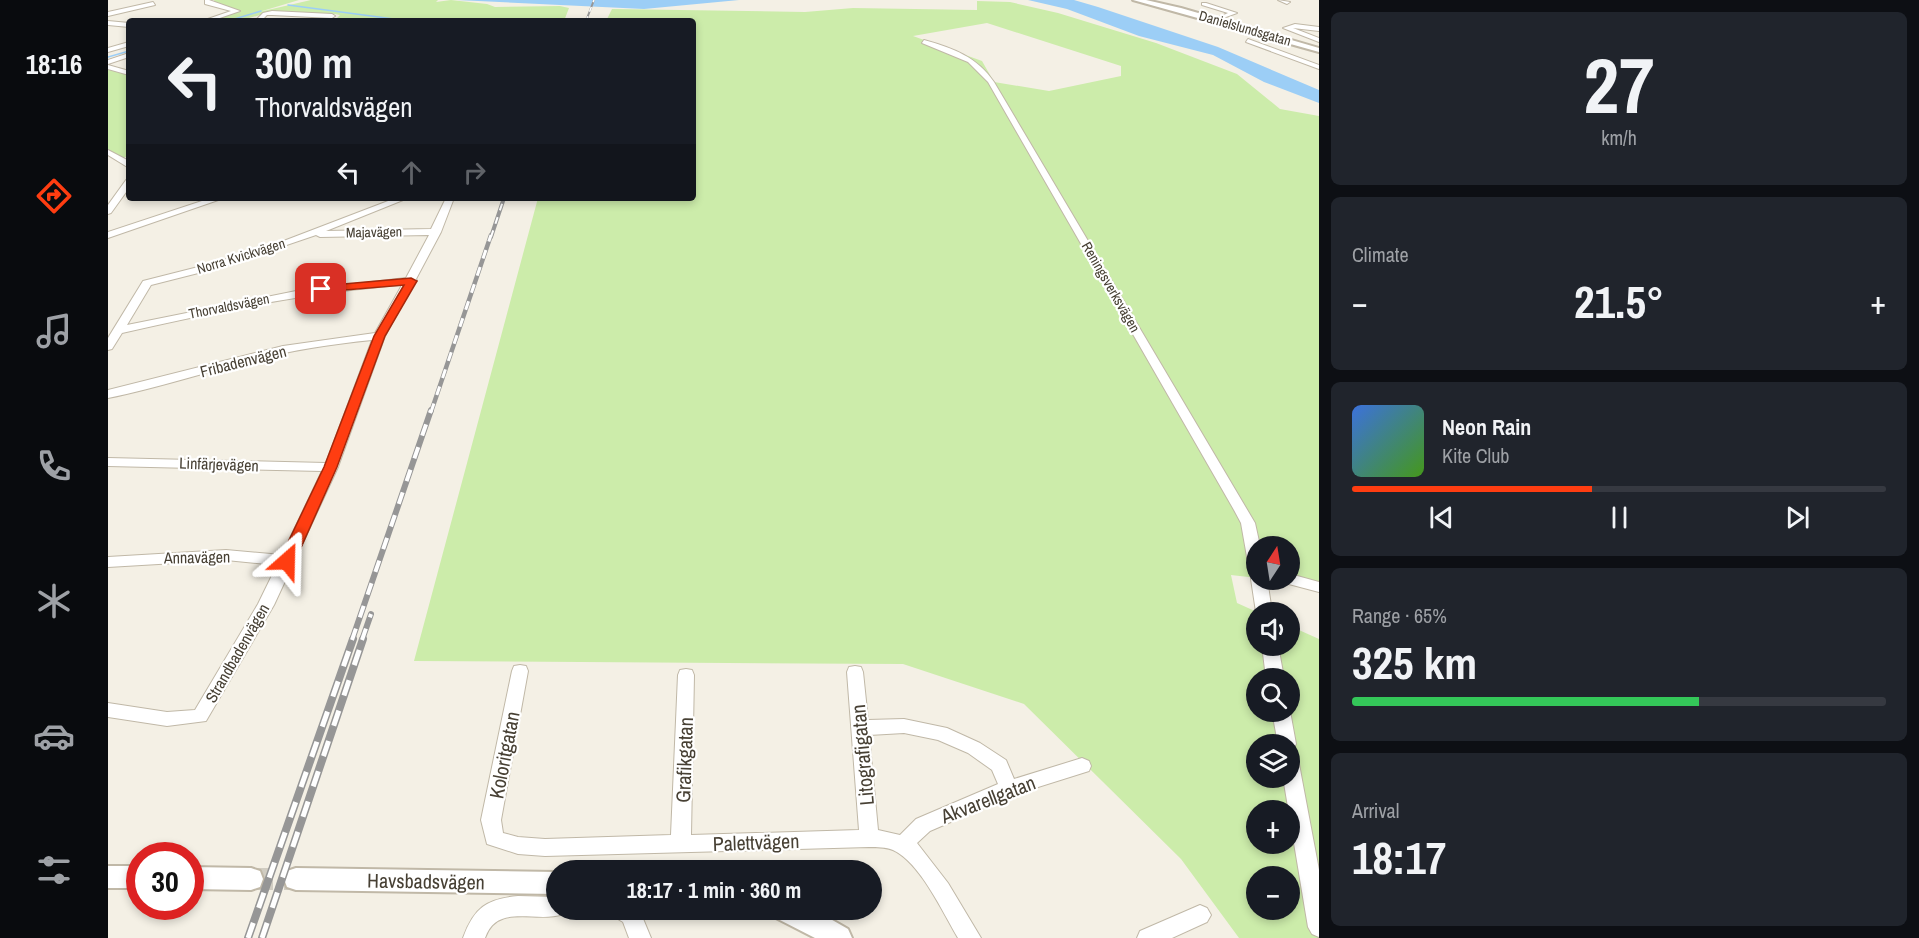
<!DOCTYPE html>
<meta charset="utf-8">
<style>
body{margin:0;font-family:"Archivo Narrow",sans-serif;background:#20242c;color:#f1f3f6;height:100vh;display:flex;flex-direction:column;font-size:22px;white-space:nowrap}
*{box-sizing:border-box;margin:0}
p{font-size:20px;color:#9ea1a6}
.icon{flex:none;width:33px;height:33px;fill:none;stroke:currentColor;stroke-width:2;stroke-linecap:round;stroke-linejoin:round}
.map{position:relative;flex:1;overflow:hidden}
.side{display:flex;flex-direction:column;gap:12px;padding:12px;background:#0d0f14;width:600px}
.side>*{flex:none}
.guide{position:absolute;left:18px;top:18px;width:570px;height:183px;border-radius:6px;box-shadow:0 3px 9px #0003;background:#171b24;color:#f1f3f6;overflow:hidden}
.needle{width:39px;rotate:12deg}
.controls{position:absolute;left:1138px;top:536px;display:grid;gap:12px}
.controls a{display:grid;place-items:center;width:54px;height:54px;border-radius:50%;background:#171b24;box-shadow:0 3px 9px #0003;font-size:30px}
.speed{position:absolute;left:18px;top:842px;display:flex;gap:12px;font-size:30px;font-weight:700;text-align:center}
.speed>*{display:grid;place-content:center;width:78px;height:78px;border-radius:50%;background:#171b24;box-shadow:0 3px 9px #0003;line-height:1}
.speed .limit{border:9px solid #d22;background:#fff;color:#111}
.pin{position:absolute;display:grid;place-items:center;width:51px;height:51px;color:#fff;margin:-26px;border-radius:12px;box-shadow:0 3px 9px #0006}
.me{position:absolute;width:66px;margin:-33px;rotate:25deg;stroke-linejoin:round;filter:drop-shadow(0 0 4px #0008)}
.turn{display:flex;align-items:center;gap:21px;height:126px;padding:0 30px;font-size:27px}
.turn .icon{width:78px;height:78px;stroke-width:2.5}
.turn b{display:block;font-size:42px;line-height:51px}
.lanes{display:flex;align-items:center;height:57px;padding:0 30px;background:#0003;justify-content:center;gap:30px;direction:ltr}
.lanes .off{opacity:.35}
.big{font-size:45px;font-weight:700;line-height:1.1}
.side .card{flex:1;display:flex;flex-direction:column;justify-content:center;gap:9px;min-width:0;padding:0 21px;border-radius:9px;background:#20242c}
.side .dial{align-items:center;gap:0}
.dial b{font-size:78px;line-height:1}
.song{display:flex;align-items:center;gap:18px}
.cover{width:72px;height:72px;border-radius:9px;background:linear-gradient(135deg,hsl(220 70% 55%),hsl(100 70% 35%))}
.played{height:6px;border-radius:3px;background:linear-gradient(90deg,#ff3d11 45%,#363941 45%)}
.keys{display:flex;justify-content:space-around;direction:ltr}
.heat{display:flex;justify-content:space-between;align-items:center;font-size:33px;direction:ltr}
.charge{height:9px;border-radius:4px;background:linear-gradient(90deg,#34c759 65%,#363941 0)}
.trip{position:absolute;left:438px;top:860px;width:336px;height:60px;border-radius:30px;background:#171b24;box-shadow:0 3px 9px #0003;font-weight:700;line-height:60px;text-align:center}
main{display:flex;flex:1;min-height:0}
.dock{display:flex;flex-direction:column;width:108px;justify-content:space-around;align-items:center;background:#090b0e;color:#9ea1a6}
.dock .icon{width:42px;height:42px}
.dock .current{color:#ff3d11}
.dock b{font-size:27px;color:#f1f3f6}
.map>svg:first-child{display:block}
.green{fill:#ccecaa;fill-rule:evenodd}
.water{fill:#9ccef6}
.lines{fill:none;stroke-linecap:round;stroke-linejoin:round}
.stream{stroke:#9ccef6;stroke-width:1.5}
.tertiary-tunnel{stroke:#d1cdc2;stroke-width:22;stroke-dasharray:22 11;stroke-linecap:butt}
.minor-casing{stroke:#c0b8a7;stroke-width:2}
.tertiary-casing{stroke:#c0b8a7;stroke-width:4}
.minor{fill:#fff;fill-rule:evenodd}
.tertiary{fill:#fff;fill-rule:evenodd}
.rail-far4-casing{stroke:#969696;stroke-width:2}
.rail-far3-casing{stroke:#969696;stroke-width:4}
.rail-far2-casing{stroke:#969696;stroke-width:4.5}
.rail-far1-casing{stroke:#969696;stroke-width:6}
.rail-casing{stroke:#969696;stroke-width:8}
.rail-far4{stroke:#fff;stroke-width:1.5;stroke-dasharray:5;stroke-linecap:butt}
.rail-far3{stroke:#fff;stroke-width:2;stroke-dasharray:7;stroke-linecap:butt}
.rail-far2{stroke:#fff;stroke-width:3;stroke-dasharray:9;stroke-linecap:butt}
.rail-far1{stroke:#fff;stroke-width:4;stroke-dasharray:12;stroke-linecap:butt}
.rail{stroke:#fff;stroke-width:5;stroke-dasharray:16;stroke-linecap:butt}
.route{fill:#ff3d11;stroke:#a6280b;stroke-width:1.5}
.labels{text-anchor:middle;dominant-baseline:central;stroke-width:4.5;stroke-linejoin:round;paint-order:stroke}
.far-street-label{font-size:14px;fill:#474034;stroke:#fff}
.street-label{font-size:16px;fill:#474034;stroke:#fff}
.near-street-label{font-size:20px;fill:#474034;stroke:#fff}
</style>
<main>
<nav class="dock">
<b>18:16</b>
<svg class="icon current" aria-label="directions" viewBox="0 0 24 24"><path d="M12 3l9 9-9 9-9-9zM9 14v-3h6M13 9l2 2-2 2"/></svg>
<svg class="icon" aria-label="music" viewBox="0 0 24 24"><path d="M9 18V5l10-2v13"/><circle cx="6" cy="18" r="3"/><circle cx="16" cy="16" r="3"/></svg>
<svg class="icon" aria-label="phone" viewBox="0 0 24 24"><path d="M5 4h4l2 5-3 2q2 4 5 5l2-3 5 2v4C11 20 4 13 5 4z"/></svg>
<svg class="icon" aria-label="climate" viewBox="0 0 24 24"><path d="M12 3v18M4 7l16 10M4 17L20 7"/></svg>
<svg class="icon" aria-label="car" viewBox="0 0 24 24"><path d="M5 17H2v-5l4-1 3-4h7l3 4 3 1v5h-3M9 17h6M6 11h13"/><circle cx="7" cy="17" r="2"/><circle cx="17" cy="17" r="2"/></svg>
<svg class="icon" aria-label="filters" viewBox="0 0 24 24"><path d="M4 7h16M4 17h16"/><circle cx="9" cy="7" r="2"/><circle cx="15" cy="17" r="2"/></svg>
</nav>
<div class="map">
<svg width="1211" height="938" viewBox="0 0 1211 938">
<rect width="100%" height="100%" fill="#f4f0e5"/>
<!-- green -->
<path class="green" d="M 106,0 L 191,0 L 151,12 L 203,0 L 330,0 L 328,2 L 343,0 L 379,4 L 387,7 L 452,6 L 461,8 L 456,21 L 250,21 L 232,19 L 229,18 L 232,15 L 227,14 L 163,12 L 130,21 L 101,21 L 132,11 L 107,3 Z
M 869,1 L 902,2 L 950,13 L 1048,43 L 1129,74 L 1172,109 L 1211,116 L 1211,586 L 1157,579 L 1182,579 L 1182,546 L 1149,546 L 1149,578 L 1123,575 L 1129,603 L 1149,612 L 1149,645 L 1182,645 L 1182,626 L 1211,639 L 1211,938 L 1131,938 L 1073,859 L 916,704 L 795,664 L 306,661 L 430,198 L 585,198 L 585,21 L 498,21 L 504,9 L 697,12 L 745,8 L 869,10 ZM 879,23 L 1013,66 L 1013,76 L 941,91 L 886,82 L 874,61 L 805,36 ZM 1149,678 L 1182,678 L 1182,711 L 1149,711 ZM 1149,744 L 1182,744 L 1182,777 L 1149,777 ZM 1149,810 L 1182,810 L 1182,843 L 1149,843 ZM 1149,876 L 1182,876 L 1182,909 L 1149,909 Z
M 0,65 L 21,70 L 21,156 L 10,159 L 0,155 Z"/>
<!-- water -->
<path class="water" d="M 349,0 L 631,0 L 536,9 Z
M 920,0 L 966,0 L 990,7 L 1110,47 L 1211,90 L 1211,103 L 1156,82 L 1105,55 L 1031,36 L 959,9 Z"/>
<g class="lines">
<!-- stream -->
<path class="stream" d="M 180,5 L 301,21
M 120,21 L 153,11
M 0,57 L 21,51"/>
<!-- tertiary-tunnel -->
<path class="tertiary-tunnel" d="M 143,879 L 188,879"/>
<!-- minor casing -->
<g class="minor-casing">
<path id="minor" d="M 97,0 L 101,0 L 132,11 L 103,21 L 94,21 L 123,11 L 97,4 Z
M 1170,0 L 1182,2 L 1179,4 Z
M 45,2 L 47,5 L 0,16 L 0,12 Z
M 1094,3 L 1098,3 L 1129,13 L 1107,21 L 1107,19 L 1120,13 L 1094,5 Z
M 164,11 L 224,14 L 227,16 L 224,18 L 164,15 L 159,15 L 153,21 L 147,21 L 155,13 Z
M 0,21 L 21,23 L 21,27 L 0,25 Z
M 1187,24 L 1211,27 L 1211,31 L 1185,28 L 1211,38 L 1211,42 L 1175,28 Z
M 1140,39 L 1211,65 L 1211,69 L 1138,42 Z
M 816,40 C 845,48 869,57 886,82 L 1147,523 L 1152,546 L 1149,546 L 1149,573 L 1144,572 L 1141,568 L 1133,523 L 1126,510 L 880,82 L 860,62 L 814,43 Z
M 21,42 L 21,46 L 0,52 L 0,48 Z
M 21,53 L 21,57 L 0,64 L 0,60 Z
M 0,65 L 21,71 L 21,75 L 0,69 Z
M 0,150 L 21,161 L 21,168 L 0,155 Z
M 21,179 L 21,188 L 3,213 L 0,214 L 0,205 L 18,180 Z
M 103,198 L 116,198 L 0,238 L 0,232 Z
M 288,198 L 300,198 L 218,231 L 323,229 L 338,198 L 346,198 L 333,232 L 308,279 L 309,281 L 305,284 L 277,336 L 230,467 L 166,605 L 98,721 L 59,726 L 0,717 L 0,703 L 59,712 L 87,710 L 150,604 L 169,565 L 118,560 L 0,567 L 0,557 L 118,550 L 174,555 L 214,471 L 0,466 L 0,458 L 218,463 L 264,340 C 224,344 185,350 146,360 C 97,372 50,388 0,398 L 0,390 L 175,346 L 267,333 L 294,285 C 200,292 107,312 14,333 L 4,349 L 0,350 L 0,338 L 35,281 L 106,263 L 173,242 ZM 208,235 L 212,237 L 321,235 L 298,278 L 193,290 L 19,325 L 43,285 L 114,267 Z
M 1149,574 L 1149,579 L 1159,579 L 1164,612 L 1148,612 L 1143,579 Z
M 1182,574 L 1211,582 L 1211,592 L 1177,583 L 1174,579 L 1182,579 Z
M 1154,645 L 1170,645 L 1176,678 L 1158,678 Z
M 412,665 L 418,666 L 420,671 L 393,820 L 395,833 L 410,837 L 437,839 L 563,835 L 570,675 L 572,670 L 578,669 L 584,670 L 586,675 L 583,835 L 751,830 L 739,672 L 741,667 L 747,666 L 753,667 L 755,672 L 760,720 L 796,719 L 839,728 L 872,743 L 898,760 L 906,779 L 974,758 L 981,761 L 983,766 L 981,771 L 905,795 L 822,831 L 809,843 L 840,883 L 873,938 L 850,938 C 835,913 812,862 785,850 C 778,847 769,847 761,847 L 437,856 L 410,854 L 379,844 L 373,820 L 404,671 L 406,666 ZM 796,733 L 830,740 L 860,753 L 884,770 L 890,784 L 808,819 L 792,835 L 770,830 L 761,735 Z
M 1164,711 L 1182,711 L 1188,744 L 1185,749 L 1182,750 L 1182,744 L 1170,744 Z
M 1182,756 L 1189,759 L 1191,764 L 1211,870 L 1211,937 L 1204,934 L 1200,927 L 1175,777 L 1182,777 Z
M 410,896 L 448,897 L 448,909 L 458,909 L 455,914 C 429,924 389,902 377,938 L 355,938 C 366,908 378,899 410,896 Z
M 1092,905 L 1099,908 L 1103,915 L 1099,922 L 1064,938 L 1029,938 L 1032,931 Z
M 502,909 L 531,909 L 543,938 L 521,938 L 515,922 L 505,916 Z"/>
</g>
<!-- tertiary casing -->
<g class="tertiary-casing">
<path id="tertiary" d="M 1025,0 L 1038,0 L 1073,8 L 1211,48 L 1211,52 Z
M 0,866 L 32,866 L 32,888 L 0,888 Z
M 82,867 L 143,868 L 152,871 L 155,879 L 152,887 L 143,890 L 82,889 Z
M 188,868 L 448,872 L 448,894 L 188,890 L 179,887 L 176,879 L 179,871 Z
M 662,909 L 705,909 L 740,929 L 744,938 L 707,938 L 666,917 Z"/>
</g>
<!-- minor -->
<use href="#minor" class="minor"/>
<!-- tertiary -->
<use href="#tertiary" class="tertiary"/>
<!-- rail-far4 casing -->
<g class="rail-far4-casing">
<path id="rail-far4" d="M 478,21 L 486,0"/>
</g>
<!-- rail-far3 casing -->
<g class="rail-far3-casing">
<path id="rail-far3" d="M 383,237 L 396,198"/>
</g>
<!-- rail-far2 casing -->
<g class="rail-far2-casing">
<path id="rail-far2" d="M 323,412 L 383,235"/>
</g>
<!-- rail-far1 casing -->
<g class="rail-far1-casing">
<path id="rail-far1" d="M 244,640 L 323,410
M 254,640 L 263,614"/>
</g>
<!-- rail casing -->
<g class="rail-casing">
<path id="rail" d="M 140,938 L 245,639
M 154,938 L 255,639"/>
</g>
<!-- rail-far4 -->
<use href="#rail-far4" class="rail-far4"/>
<!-- rail-far3 -->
<use href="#rail-far3" class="rail-far3"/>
<!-- rail-far2 -->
<use href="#rail-far2" class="rail-far2"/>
<!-- rail-far1 -->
<use href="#rail-far1" class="rail-far1"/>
<!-- rail -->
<use href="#rail" class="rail"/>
</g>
<!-- route -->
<path class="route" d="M 303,278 L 309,281 L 277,336 L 229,467 L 187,561 L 184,564 L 174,564 L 171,561 L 216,467 L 266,336 L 296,285 L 213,292 L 208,289 L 213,286 Z"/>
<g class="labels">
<!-- far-street labels -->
<g class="far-street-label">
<text transform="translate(1137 28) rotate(16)">Danielslundsgatan</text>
<text transform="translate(266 232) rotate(-1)">Majavägen</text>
<text transform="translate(133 256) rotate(-17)">Norra Kvickvägen</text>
<text transform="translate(1003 287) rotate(60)">Reningsverksvägen</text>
<text transform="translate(121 306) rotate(-11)">Thorvaldsvägen</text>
</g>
<!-- street labels -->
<g class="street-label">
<text transform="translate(135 361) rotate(-14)">Fribadenvägen</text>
<text transform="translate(111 464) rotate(2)">Linfärjevägen</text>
<text transform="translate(89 557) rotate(-1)">Annavägen</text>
<text transform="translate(129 653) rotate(-60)">Strandbadenvägen</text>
</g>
<!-- near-street labels -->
<g class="near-street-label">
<text transform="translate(396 755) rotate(-79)">Koloritgatan</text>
<text transform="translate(754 755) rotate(-95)">Litografigatan</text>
<text transform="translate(576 760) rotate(-88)">Grafikgatan</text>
<text transform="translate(880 799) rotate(-21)">Akvarellgatan</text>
<text transform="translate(648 842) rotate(-2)">Palettvägen</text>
<text transform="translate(318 881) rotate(1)">Havsbadsvägen</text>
</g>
</g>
</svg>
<div class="controls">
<a><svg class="needle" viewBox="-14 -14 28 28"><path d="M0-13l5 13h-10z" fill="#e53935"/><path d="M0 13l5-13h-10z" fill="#9ea1a6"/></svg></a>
<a><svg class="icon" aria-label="sound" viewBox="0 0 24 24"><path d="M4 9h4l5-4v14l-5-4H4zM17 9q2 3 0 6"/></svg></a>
<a><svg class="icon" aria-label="search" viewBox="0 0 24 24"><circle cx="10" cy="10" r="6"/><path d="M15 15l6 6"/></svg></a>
<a><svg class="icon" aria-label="layers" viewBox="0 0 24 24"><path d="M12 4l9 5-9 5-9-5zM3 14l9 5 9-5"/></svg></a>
<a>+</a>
<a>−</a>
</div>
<div class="speed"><div class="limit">30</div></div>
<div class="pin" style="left:213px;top:289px;background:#d93025"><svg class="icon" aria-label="arrive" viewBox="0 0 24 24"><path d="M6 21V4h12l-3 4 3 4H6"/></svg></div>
<svg class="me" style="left:179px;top:561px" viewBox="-20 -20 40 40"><path d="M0-17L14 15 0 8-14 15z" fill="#ff3d11" stroke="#fff" stroke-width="4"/></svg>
<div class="trip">18:17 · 1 min · 360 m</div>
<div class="guide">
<div class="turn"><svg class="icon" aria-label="left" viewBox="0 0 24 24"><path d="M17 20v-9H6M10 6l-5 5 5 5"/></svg><div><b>300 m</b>Thorvaldsvägen</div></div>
<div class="lanes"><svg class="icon" aria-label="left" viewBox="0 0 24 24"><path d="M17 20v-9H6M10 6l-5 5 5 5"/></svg><svg class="icon off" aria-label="ahead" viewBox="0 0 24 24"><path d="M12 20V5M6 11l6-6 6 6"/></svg><svg class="icon off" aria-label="right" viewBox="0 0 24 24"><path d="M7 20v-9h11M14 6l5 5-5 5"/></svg></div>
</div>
</div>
<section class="side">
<div class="card dial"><b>27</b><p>km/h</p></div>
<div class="card"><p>Climate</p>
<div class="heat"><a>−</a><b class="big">21.5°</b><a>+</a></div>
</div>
<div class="card">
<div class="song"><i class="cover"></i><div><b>Neon Rain</b><p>Kite Club</p></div></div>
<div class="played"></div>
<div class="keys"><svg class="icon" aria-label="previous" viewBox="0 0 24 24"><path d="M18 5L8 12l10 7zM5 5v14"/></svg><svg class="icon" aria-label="pause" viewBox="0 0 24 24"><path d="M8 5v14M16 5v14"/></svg><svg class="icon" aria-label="next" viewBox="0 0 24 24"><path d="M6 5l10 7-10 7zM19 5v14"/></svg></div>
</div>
<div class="card"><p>Range · 65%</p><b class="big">325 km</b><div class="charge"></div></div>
<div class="card"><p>Arrival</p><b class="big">18:17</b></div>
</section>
</main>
